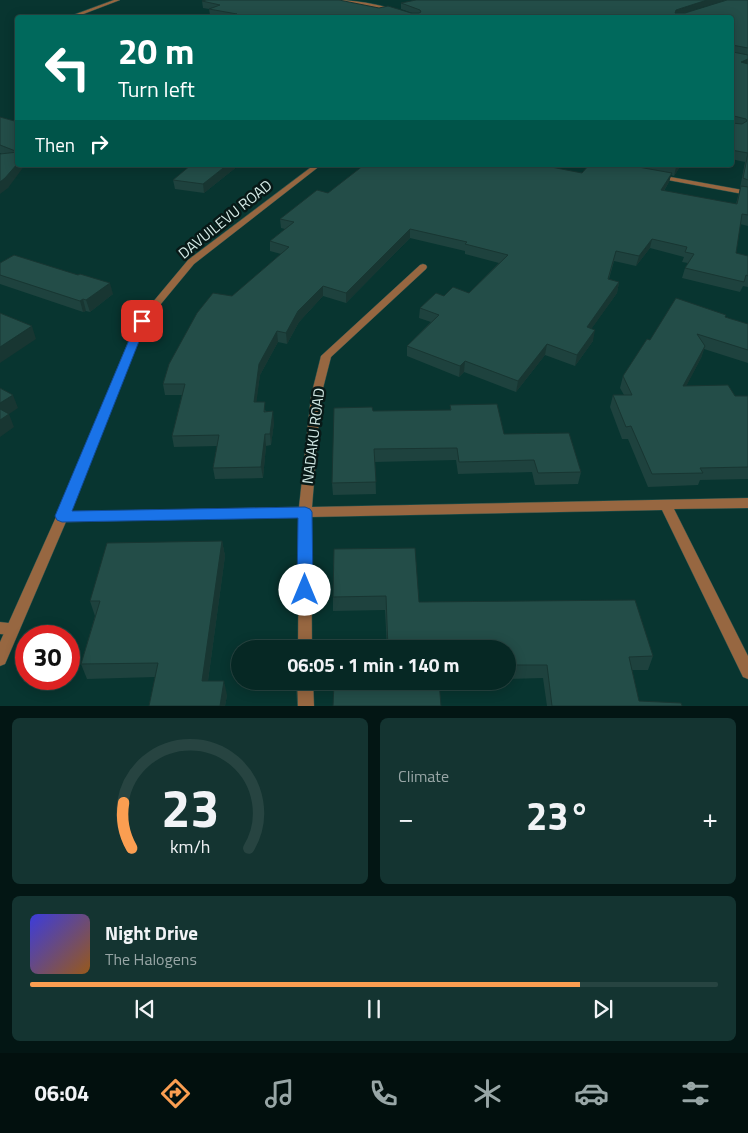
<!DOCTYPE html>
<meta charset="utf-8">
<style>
body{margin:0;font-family:"Titillium Web",sans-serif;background:#143431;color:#f1f3f6;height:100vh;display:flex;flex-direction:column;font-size:19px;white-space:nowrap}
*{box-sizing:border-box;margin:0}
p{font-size:16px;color:#98a6a6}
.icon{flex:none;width:28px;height:28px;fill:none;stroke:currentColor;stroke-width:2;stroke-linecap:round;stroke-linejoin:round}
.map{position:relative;height:706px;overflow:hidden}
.side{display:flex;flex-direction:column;gap:12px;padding:12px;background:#031614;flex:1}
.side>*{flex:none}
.top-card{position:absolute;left:15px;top:15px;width:719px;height:152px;border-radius:5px;box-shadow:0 2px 12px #0003,0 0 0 1px #274441;background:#00695c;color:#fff;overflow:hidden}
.speed{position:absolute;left:15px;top:625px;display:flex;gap:10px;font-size:25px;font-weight:700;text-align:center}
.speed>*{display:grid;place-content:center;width:65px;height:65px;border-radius:50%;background:#062824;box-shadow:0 2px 12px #0003,0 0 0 1px #274441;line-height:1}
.speed .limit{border:8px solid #d22;background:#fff;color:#111}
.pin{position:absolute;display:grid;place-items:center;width:42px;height:42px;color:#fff;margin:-21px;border-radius:10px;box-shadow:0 2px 8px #0006}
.me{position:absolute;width:55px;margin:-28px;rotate:0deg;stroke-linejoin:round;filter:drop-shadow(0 0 4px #0008)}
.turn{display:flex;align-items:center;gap:18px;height:105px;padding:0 20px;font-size:22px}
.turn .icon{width:65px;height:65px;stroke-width:2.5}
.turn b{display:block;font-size:35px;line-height:42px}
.then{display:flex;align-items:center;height:48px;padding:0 20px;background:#0003;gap:10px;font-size:19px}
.big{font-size:38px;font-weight:700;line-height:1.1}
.side .card{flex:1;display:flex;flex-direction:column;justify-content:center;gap:8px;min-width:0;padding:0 18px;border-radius:8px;background:#143431}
.side .dial{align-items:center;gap:0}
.dial svg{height:130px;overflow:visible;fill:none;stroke:#274441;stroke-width:7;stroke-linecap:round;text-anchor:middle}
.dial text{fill:#f1f3f6;stroke:none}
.song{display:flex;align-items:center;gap:15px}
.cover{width:60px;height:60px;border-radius:8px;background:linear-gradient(135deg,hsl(240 70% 55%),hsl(30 70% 35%))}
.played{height:5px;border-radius:2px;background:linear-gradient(90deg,#fb9e51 80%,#274441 80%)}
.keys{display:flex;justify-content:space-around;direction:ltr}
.heat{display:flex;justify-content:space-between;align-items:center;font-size:28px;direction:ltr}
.side .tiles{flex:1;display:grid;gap:12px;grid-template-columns:1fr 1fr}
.card:last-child{grid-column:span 2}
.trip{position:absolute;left:231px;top:640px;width:285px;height:50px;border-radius:25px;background:#062824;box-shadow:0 2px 12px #0003,0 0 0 1px #274441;font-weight:700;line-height:50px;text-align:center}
.tab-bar{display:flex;height:80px;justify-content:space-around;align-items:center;background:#02100e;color:#98a6a6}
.tab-bar .icon{width:35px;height:35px}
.tab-bar .on{color:#fb9e51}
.tab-bar b{font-size:22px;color:#f1f3f6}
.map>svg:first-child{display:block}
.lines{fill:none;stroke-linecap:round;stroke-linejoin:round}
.minor-casing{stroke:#29524d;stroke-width:1}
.tertiary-casing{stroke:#29524d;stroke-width:1}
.minor{fill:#976741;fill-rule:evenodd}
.tertiary{fill:#976741;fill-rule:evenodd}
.wall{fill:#1e423e}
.shaded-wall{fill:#183632}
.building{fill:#234d48;stroke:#183632;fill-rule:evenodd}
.route{fill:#1a73e8;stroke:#114b97}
.labels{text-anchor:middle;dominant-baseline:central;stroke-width:5;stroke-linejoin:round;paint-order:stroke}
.street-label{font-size:15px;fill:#d4eae6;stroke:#081917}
</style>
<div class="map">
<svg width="748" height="706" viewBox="0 0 748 706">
<rect width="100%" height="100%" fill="#083530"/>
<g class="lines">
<!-- minor casing -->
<g class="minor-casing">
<path id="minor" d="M 114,0 L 120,0 L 73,18 L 68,17 Z
M 334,0 C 362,0 393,7 419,18 L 411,18 L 384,9 Z
M 654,174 L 748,191 L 748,195 L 657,178 L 654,178 Z
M 423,264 L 426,265 L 427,267 L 426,269 L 331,357 L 321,396 L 312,507 L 748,498 L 748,508 L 674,509 L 748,656 L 748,679 L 743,677 L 662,510 L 311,517 L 312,649 L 298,649 L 299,517 L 62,522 L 58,520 L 56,517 L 58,514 L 62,512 L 299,507 L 311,396 L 321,356 L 420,265 Z
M 0,622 L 17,624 L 19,629 L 17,634 L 12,635 L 0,634 Z
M 297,681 L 313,681 L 314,706 L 298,706 Z"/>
</g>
<!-- tertiary casing -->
<g class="tertiary-casing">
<path id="tertiary" d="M 314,165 L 321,165 L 194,264 L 146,322 L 68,517 L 5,664 L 0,666 L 0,642 L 56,517 L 137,321 L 188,260 Z"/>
</g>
<!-- minor -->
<use href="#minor" class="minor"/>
<!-- tertiary -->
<use href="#tertiary" class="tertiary"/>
</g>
<!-- wall -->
<path class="wall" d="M 726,0 L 684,13 L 748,0 L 748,226 L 740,224 L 736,253 L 748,256 L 748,287 L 743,286 L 740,292 L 682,278 L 685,268 L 688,263 L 682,262 L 684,257 L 650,248 L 636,266 L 614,261 L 609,279 L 619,282 L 617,293 L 591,329 L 593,341 L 575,366 L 545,355 L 516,392 L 464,372 L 459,377 L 407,356 L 407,346 L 431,322 L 419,318 L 420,308 L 444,296 L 469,293 L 499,263 L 465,254 L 465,251 L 410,238 L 346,303 L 323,296 L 299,322 L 287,344 L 278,342 L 260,375 L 256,402 L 266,411 L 274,423 L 271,445 L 266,446 L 263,478 L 215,479 L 213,468 L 217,446 L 174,447 L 172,436 L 182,395 L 165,395 L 163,384 L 232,296 L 281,254 L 270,251 L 270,241 L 285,229 L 281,228 L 280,219 L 328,193 L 582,173 L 589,165 L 681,165 L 674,176 L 671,175 L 669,182 L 664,191 L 736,204 L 740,188 L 745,162 L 731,159 L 731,18 L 222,18 L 210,15 L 209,9 L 203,8 L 202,1 L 412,13 L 401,9 L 401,3 Z
M 0,117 L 18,122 L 18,165 L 8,188 L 1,153 L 0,153 Z
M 174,165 L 239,165 L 204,193 L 175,189 L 173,180 L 188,168 Z
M 0,263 L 113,294 L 90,312 L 86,311 L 83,312 L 0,284 Z
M 725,317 L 748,324 L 748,363 L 704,349 L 701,358 L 686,386 L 735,396 L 748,396 L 748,479 L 700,480 L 698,485 L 648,487 L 628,439 L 622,439 L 610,407 L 613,395 L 624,395 L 620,388 L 623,376 L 650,340 Z
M 450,405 L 504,434 L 581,472 L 578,484 L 535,485 L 532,472 L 458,474 L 456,460 L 375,462 L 376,494 L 333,495 L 332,483 L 373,411 L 450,410 Z
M 222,541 L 225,556 L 208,681 L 227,695 L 225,706 L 149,706 L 155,677 L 87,679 L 81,664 L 95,616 L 90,601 Z
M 334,549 L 419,602 L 653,656 L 648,670 L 632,670 L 639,701 L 682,706 L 547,706 L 543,678 L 508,679 L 508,649 L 387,649 L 385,610 L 333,611 L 333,597 Z"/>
<!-- shaded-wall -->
<path class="shaded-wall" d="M 707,0 L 726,0 L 674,16 L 676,10 Z
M 748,59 L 748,66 L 741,62 Z
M 18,163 L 18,165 L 25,165 L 8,188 L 0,194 L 0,182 Z
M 227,165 L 239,165 L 204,193 L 203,184 Z
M 677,165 L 681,165 L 674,176 L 676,167 Z
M 672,173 L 669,182 L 658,200 L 661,190 Z
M 410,229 L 410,238 L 346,303 L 346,293 Z
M 652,239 L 650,248 L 636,266 L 639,256 Z
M 619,282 L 617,293 L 585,338 L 587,327 Z
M 110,283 L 113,294 L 90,312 L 86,300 Z
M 323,286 L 323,296 L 299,322 L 287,344 L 286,333 L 298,311 Z
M 83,299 L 86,311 L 83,312 L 80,301 Z
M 32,326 L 36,339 L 0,363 L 0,347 Z
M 595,330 L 593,341 L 575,366 L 577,355 Z
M 277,331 L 278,342 L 260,375 L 255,413 L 254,402 L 259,364 Z
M 547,344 L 545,355 L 516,392 L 518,381 Z
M 705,346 L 701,358 L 680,398 L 683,386 Z
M 465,361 L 464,372 L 459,377 L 460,366 Z
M 13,395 L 18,408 L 9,414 L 14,427 L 0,437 L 0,403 Z
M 273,411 L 274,423 L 271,445 L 270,434 Z
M 265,434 L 266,446 L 263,478 L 261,467 Z
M 222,541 L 225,556 L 206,695 L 202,681 Z
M 224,681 L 227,695 L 225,706 L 220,706 Z"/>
<!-- building -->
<path class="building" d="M 206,0 L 339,0 L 379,8 L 388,6 L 411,13 L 419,13 L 421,12 L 420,10 L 401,3 L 416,0 L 707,0 L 676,10 L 675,13 L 685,13 L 727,0 L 748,0 L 748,48 L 732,45 L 733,52 L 748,55 L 748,59 L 741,62 L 748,64 L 748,153 L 731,150 L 731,18 L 227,18 L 237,14 L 209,9 L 220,5 L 202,1 ZM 734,116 L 746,119 L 747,121 L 742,124 L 732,123 L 732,118 Z
M 0,117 L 18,122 L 18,152 L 0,145 Z
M 18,152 L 18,163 L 5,178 L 0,182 L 0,154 Z
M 748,153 L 748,180 L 743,178 Z
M 191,165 L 227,165 L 203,184 L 173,180 Z
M 364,165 L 541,165 L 582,173 L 589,165 L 627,165 L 672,173 L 661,190 L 737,204 L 741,186 L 748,187 L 748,215 L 742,214 L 736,253 L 748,256 L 748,276 L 746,275 L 744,282 L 685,268 L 694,254 L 685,252 L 687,247 L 652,239 L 639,256 L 616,251 L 608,279 L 619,282 L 587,327 L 595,330 L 577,355 L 547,344 L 518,381 L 465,361 L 460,366 L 407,346 L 439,315 L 420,308 L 436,293 L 444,296 L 453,287 L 469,293 L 508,255 L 465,244 L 467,242 L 410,229 L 346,293 L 323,286 L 298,311 L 286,333 L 277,331 L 259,364 L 254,402 L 265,402 L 264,412 L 273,411 L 270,434 L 265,434 L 261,467 L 213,468 L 219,435 L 172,436 L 185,384 L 163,384 L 169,364 L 197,313 L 213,293 L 232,296 L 289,247 L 270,241 L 294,222 L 280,219 L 317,190 L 328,193 Z
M 666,165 L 677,165 L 676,167 Z
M 14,255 L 78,275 L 80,274 L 110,283 L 86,300 L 83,299 L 80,301 L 0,275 L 0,263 Z
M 676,298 L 726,315 L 725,317 L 748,324 L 748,350 L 697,334 L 705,346 L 683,386 L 728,385 L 735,396 L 748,396 L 748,467 L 700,468 L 703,473 L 652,474 L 631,426 L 626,427 L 613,395 L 632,395 L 623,376 L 647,339 L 650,340 Z
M 0,313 L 32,326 L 0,347 Z
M 0,388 L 13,395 L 0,403 Z
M 497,404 L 504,434 L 569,433 L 581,472 L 538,473 L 534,460 L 459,462 L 457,448 L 374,449 L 376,482 L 332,483 L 334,408 L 372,407 L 373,411 L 451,410 L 450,405 Z
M 0,409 L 9,414 L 0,420 Z
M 222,541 L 202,681 L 224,681 L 220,706 L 149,706 L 158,663 L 81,664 L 100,601 L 90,601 L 107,543 Z
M 415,548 L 419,602 L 635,600 L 653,656 L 629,657 L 639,701 L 681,703 L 682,706 L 552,706 L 547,665 L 508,665 L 508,649 L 388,649 L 386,596 L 333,597 L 334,549 Z
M 389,681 L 439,681 L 441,706 L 333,706 L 334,683 L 389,682 Z"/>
<!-- route -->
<path class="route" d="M 142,318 L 147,321 L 72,511 L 305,507 L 310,509 L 312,512 L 313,590 L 311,595 L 305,597 L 300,595 L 297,590 L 298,518 L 62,522 L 57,520 L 55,516 L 137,321 Z"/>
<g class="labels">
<!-- street labels -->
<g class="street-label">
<text transform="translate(225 219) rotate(-39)">DAVUILEVU ROAD</text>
<text transform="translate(313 436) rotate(-83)">NADAKU ROAD</text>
</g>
</g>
</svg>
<div class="speed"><div class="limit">30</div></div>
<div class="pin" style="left:142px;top:321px;background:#d93025"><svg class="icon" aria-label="arrive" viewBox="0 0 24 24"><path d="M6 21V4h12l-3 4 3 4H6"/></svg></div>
<svg class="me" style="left:305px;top:590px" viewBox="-20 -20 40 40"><circle r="19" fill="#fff"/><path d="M0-13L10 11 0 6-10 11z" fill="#1a73e8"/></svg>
<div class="trip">06:05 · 1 min · 140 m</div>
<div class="top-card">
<div class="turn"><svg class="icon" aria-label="left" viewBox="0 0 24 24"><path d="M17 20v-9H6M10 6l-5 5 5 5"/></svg><div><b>20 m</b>Turn left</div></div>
<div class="then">Then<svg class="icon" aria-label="right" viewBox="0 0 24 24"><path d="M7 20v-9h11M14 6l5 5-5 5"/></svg></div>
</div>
</div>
<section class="side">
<div class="tiles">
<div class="card dial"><svg viewBox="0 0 100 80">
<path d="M14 69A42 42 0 1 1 86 69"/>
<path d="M14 69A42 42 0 0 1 9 41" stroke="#fb9e51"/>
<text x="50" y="56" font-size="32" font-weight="700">23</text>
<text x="50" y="72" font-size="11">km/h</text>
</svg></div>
<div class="card"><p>Climate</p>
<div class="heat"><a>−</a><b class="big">23°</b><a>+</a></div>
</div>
<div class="card">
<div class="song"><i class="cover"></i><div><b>Night Drive</b><p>The Halogens</p></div></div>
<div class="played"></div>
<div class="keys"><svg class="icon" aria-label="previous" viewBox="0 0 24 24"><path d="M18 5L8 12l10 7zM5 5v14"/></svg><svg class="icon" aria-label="pause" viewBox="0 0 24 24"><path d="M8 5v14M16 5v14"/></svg><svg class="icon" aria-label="next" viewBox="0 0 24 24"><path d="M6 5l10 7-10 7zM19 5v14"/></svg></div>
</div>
</div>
</section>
<nav class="tab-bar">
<b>06:04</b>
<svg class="icon on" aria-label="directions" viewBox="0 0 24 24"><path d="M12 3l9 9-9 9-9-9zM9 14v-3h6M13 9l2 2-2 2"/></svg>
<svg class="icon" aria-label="music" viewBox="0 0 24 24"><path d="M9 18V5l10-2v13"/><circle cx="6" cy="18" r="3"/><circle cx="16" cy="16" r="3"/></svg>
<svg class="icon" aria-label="phone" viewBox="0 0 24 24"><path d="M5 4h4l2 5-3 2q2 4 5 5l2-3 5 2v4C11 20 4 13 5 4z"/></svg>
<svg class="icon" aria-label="climate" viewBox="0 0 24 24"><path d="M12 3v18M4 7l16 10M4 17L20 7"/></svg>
<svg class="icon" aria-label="car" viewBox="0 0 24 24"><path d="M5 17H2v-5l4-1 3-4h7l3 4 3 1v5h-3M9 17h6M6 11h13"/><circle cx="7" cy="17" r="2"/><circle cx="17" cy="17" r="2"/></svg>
<svg class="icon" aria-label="filters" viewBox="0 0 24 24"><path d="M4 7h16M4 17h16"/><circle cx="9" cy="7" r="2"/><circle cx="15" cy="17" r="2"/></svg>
</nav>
